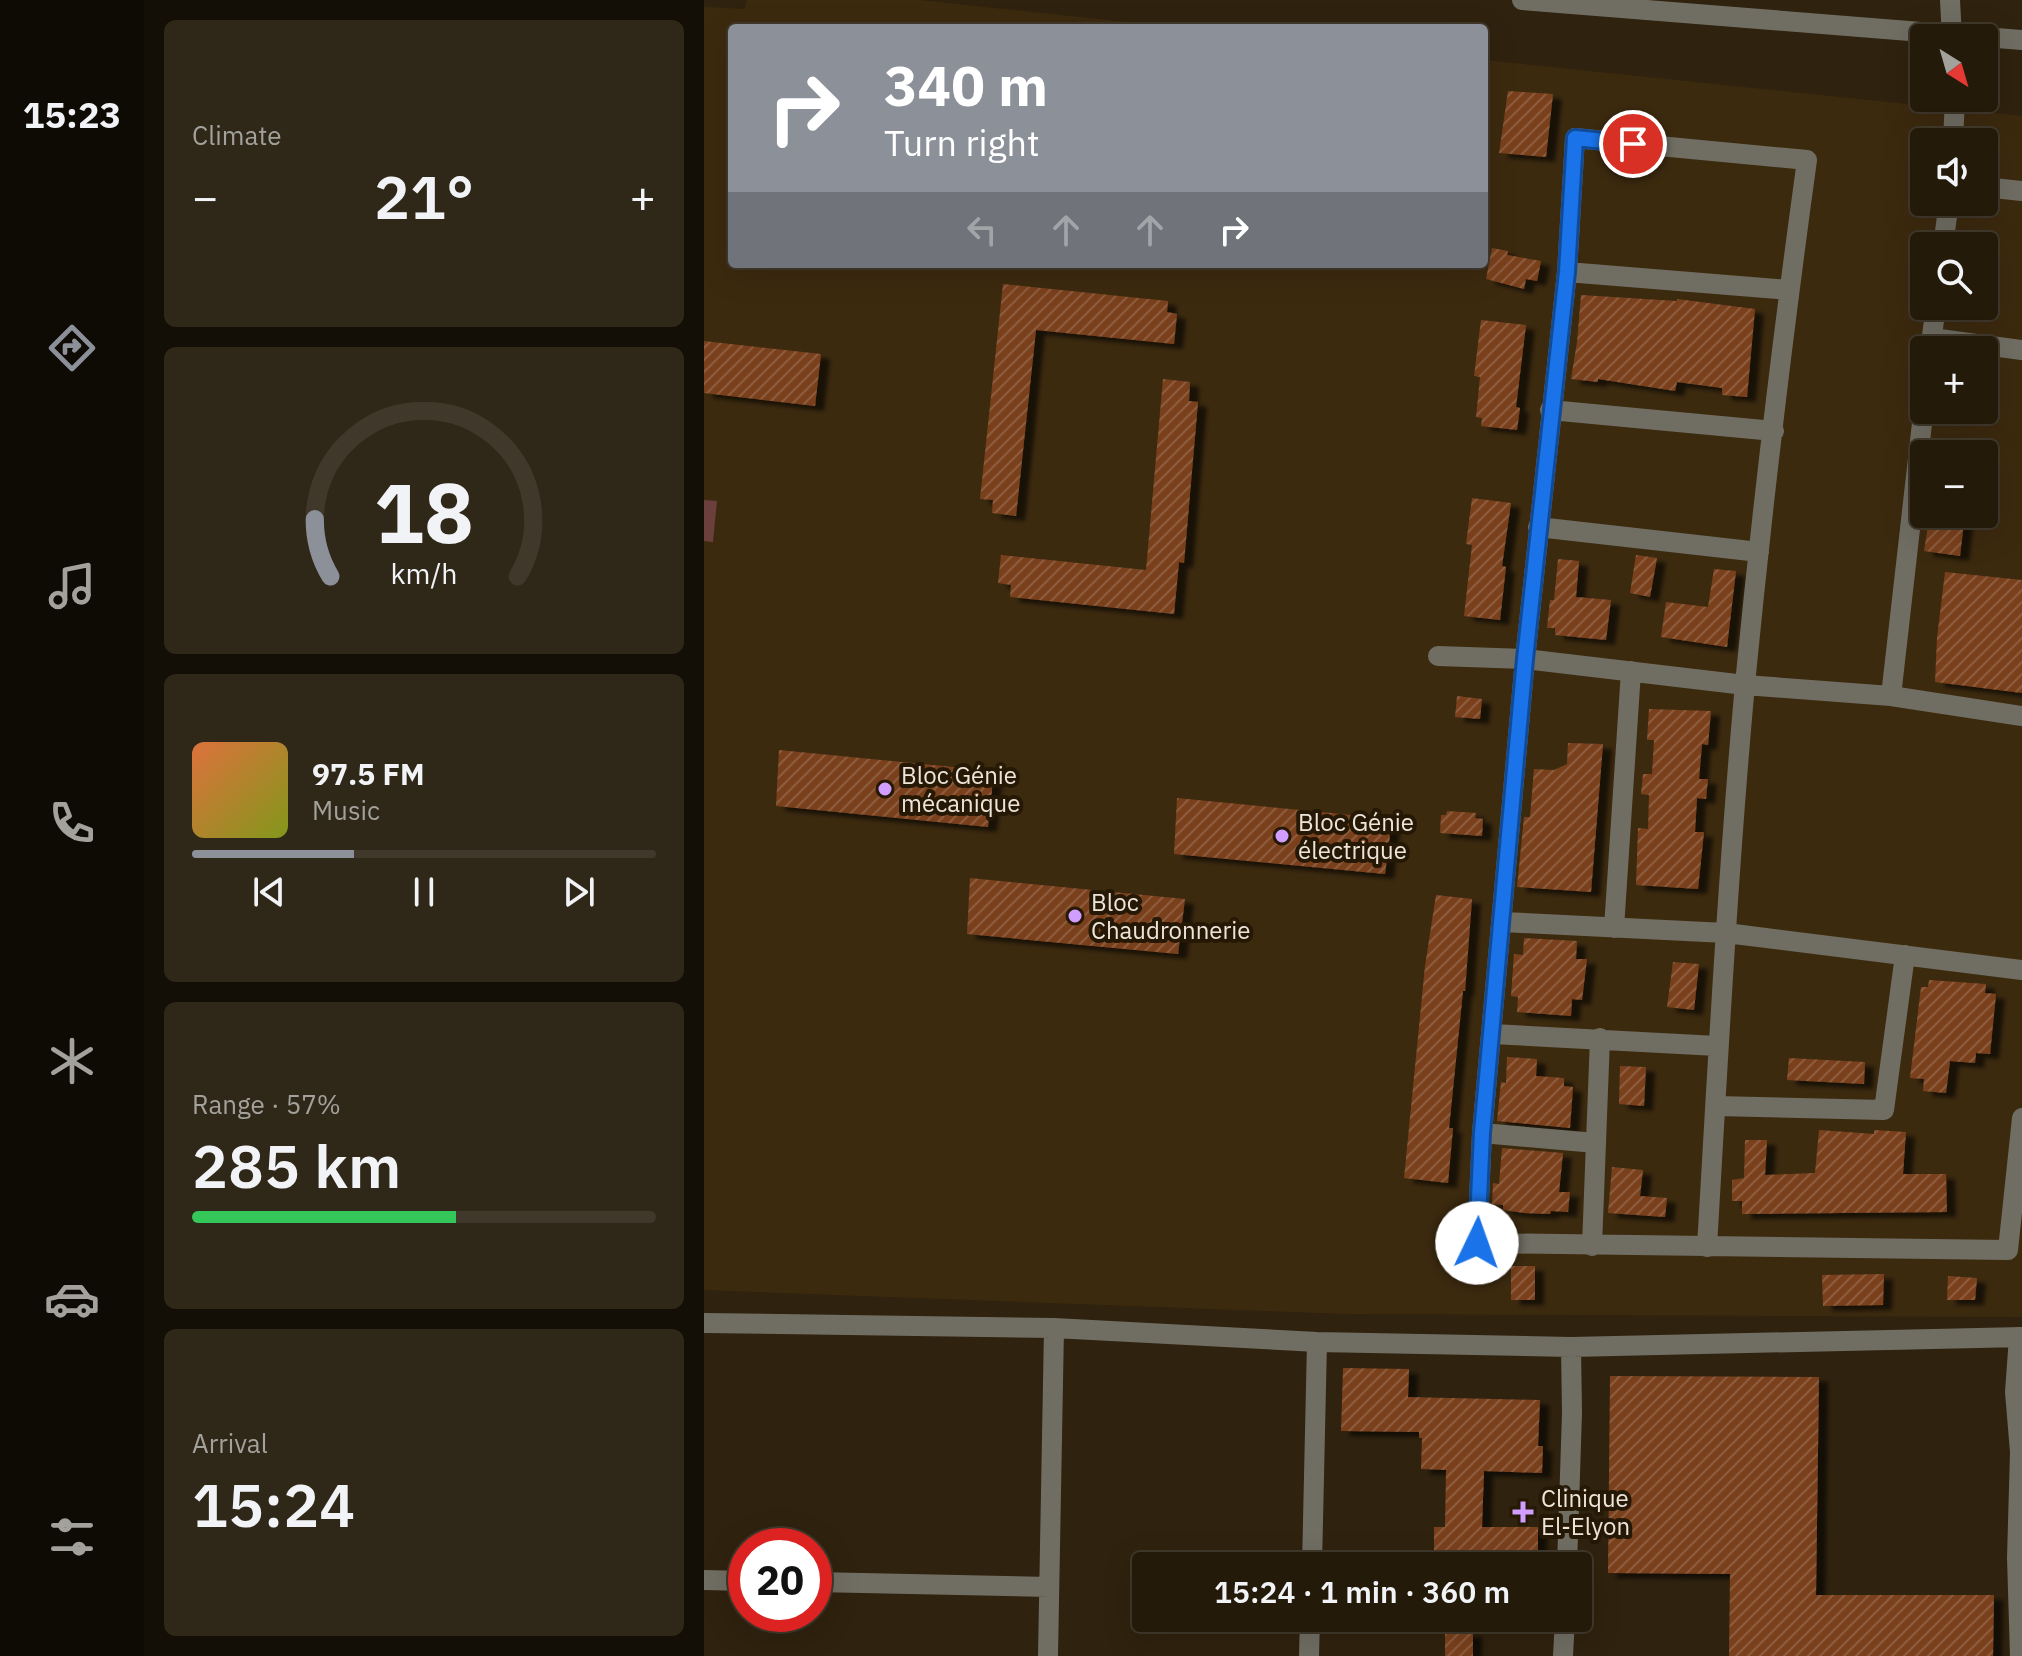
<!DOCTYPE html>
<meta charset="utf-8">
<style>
body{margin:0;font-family:"IBM Plex Sans",sans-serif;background:#2f2718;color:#f1f3f6;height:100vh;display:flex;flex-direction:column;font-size:30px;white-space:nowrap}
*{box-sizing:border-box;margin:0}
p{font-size:26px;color:#a3a19c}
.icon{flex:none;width:44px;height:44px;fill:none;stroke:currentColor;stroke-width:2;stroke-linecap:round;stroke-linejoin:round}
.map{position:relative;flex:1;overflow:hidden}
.side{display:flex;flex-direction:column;gap:20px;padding:20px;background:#130e06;width:560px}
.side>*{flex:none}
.banner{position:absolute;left:24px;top:24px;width:760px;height:244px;border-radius:8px;box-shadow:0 8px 32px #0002,0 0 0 2px #40382b;background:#8c9099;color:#fff;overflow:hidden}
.needle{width:52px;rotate:143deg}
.fabs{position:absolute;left:1206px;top:24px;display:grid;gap:16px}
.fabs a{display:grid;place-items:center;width:88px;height:88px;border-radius:8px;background:#231a0a;box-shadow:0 8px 32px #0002,0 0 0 2px #40382b;font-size:40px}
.speed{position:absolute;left:24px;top:1528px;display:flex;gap:16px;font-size:40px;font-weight:700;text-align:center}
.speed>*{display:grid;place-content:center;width:104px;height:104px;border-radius:50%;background:#231a0a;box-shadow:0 8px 32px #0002,0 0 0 2px #40382b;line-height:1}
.speed .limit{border:12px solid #d22;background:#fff;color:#111}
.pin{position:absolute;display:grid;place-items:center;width:68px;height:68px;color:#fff;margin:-34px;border:4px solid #fff;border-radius:50%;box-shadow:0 2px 8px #0007}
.me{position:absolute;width:88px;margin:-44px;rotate:3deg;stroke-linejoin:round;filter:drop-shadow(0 0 6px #0008)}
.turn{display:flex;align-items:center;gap:28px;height:168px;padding:0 24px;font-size:36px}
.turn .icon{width:104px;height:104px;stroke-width:2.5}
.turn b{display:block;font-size:56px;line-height:68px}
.lanes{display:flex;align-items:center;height:76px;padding:0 24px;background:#0003;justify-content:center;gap:40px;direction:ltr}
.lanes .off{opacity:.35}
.big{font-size:60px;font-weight:600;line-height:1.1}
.side .tile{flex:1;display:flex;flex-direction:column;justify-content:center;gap:12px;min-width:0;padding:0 28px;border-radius:12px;background:#2f2718}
.side .dial{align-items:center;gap:0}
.dial svg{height:208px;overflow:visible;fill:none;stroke:#40382b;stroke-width:7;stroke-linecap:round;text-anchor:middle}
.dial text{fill:#f1f3f6;stroke:none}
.song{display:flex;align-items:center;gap:24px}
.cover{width:96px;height:96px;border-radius:12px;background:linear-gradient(135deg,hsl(20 70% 55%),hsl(70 70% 35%))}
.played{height:8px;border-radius:4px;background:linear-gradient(90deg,#8c9099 35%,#40382b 35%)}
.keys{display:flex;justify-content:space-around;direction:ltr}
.heat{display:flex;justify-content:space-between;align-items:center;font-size:44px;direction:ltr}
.charge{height:12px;border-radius:6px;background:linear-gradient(90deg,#34c759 57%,#40382b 0)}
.trip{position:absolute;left:428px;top:1552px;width:460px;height:80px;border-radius:8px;background:#231a0a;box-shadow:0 8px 32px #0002,0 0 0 2px #40382b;font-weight:600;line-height:80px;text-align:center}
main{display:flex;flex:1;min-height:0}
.dock{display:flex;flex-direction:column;width:144px;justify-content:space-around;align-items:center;background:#0e0a04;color:#a3a19c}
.dock .icon{width:56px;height:56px}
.dock .active{color:#8c9099}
.dock b{font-size:36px;color:#f1f3f6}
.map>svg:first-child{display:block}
.built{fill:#3c2a0f;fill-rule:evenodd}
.pitch{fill:#6b3f3c}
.building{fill:url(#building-hatch);filter:url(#shadow)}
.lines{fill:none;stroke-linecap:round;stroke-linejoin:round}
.minor{stroke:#706e63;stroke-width:20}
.route-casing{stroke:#114b97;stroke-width:20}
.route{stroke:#1a73e8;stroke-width:14}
.poi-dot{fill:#d19dfe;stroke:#251805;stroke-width:3}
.labels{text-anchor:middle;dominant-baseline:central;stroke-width:8;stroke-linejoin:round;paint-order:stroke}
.poi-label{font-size:24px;fill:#eee4d8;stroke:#251805;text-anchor:start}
</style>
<main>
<nav class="dock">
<b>15:23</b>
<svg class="icon active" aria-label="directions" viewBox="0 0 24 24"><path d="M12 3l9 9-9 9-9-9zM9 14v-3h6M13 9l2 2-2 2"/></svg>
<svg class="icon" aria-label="music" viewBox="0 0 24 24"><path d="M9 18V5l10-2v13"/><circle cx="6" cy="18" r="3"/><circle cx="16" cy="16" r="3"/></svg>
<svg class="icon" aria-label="phone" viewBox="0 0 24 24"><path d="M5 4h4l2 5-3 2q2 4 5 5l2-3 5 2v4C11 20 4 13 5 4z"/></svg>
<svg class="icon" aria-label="climate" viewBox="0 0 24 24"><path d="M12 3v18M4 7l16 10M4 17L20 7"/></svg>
<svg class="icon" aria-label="car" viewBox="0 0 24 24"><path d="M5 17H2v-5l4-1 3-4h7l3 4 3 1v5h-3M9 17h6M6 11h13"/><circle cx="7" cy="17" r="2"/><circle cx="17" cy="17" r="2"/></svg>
<svg class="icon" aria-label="filters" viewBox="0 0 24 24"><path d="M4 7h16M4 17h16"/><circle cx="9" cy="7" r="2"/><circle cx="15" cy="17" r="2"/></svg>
</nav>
<section class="side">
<div class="tile"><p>Climate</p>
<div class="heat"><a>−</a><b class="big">21°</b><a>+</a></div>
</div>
<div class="tile dial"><svg viewBox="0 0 100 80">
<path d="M14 69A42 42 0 1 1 86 69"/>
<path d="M14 69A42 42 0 0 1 8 47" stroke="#8c9099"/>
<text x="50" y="56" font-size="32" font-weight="700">18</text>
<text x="50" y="72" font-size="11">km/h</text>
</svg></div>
<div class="tile">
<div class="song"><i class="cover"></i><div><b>97.5 FM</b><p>Music</p></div></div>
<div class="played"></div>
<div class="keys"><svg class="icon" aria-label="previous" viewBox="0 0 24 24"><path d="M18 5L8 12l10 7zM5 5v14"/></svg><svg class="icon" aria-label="pause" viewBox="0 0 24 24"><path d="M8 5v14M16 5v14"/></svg><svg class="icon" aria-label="next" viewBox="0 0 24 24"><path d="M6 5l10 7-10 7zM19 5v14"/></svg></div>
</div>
<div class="tile"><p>Range · 57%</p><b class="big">285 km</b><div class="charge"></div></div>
<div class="tile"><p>Arrival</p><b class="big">15:24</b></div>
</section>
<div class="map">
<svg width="1318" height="1656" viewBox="0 0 1318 1656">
<defs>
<pattern id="building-hatch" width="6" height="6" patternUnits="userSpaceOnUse" patternTransform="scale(2)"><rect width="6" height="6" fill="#7a411e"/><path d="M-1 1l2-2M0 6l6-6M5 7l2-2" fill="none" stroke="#8d5c3e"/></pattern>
<filter id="shadow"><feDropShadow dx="9" dy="5" stdDeviation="2" flood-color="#0009"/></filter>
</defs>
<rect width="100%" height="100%" fill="#2f220e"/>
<!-- built -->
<path class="built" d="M 43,0 L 215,0 L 480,28 L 28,28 L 28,264 L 780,264 L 780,60 L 1318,116 L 1318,1317 L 642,1314 L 0,1290 L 0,7 L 41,9 ZM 1220,142 L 1280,142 L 1280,202 L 1220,202 ZM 1220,246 L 1280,246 L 1280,306 L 1220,306 ZM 1220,350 L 1280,350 L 1280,410 L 1220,410 ZM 1220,454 L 1280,454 L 1280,514 L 1220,514 Z"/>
<!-- pitch -->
<path class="pitch" d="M 0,500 L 13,501 L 9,542 L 0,541 Z"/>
<!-- building -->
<path class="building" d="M 804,91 L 849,94 L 842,157 L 795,153 Z
M 788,248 L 804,251 L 803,255 L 837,261 L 833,281 L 822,279 L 820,289 L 782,279 Z
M 299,284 L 464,301 L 463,312 L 473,314 L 470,344 L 332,330 L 312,516 L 288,513 L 289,500 L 276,499 Z
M 877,295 L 973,301 L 973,299 L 1051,309 L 1043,397 L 1018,395 L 1018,388 L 973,382 L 971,391 L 894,379 L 894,382 L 867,379 L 873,342 Z
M 777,320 L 822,325 L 812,407 L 816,408 L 813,430 L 777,426 L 778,418 L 772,417 L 776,377 L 770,376 Z
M 0,341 L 117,354 L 111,406 L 0,393 Z
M 459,379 L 486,382 L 485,401 L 494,402 L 480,563 L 475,562 L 470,614 L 306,597 L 307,585 L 294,583 L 297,555 L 442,570 Z
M 768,498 L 807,503 L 798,566 L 802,567 L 796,620 L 760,616 L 768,545 L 762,544 Z
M 1226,514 L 1261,514 L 1256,556 L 1220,551 Z
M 932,555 L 953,558 L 946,597 L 926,593 Z
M 854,559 L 875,561 L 872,597 L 907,600 L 902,640 L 851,635 L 851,628 L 843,628 L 846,600 L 850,600 Z
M 1010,569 L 1032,571 L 1023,647 L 957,637 L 962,602 L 1004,607 Z
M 1241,572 L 1318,580 L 1318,693 L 1231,682 L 1233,638 Z
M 753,696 L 778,699 L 776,719 L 751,717 Z
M 945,709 L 1007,711 L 1004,745 L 998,744 L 995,779 L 1004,779 L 1002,799 L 993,798 L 991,832 L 1000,832 L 994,889 L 932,885 L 934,828 L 944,829 L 945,795 L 937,794 L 939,774 L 948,774 L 950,740 L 943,740 Z
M 864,743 L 899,744 L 887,892 L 813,887 L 820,817 L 826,817 L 830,769 L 850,770 L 863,764 Z
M 75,750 L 290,771 L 284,827 L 72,806 Z
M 473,798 L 688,819 L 681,874 L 470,854 Z
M 743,811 L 772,813 L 771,818 L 779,819 L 778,836 L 736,833 L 737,815 L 742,815 Z
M 266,878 L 481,899 L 474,954 L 263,934 Z
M 732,895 L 768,899 L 761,991 L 759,991 L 745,1128 L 749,1128 L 744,1183 L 700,1178 L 721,966 Z
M 820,938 L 873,941 L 872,959 L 883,959 L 878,1000 L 868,999 L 867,1016 L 813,1012 L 814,997 L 807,996 L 810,954 L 819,955 Z
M 969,962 L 995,964 L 990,1010 L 963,1007 Z
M 1225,980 L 1282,984 L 1281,993 L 1292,994 L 1286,1054 L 1272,1053 L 1271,1063 L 1246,1061 L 1242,1093 L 1219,1091 L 1220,1079 L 1206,1078 L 1217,987 L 1224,987 Z
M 803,1057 L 833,1059 L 832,1076 L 860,1078 L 860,1086 L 869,1087 L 866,1128 L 793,1121 L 797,1082 L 802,1083 Z
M 1085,1058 L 1161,1062 L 1160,1084 L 1083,1080 Z
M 916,1066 L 942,1067 L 940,1106 L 915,1104 Z
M 1115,1130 L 1170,1134 L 1170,1130 L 1202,1132 L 1199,1174 L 1242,1174 L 1243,1212 L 1038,1214 L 1038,1201 L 1028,1201 L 1028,1180 L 1040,1178 L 1041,1140 L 1063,1140 L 1061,1175 L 1111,1173 Z
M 798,1148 L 859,1153 L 855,1192 L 866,1192 L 864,1212 L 847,1211 L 846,1214 L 820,1213 L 799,1210 L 799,1205 L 788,1204 L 789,1183 L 795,1184 Z
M 908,1167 L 939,1170 L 936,1196 L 963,1198 L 961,1217 L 904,1213 Z
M 807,1266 L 831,1266 L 831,1300 L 807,1300 Z
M 1180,1274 L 1179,1305 L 1119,1306 L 1118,1275 Z
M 1244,1276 L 1273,1278 L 1271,1300 L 1243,1300 Z
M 639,1368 L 705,1369 L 704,1397 L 836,1400 L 834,1446 L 839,1446 L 838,1473 L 780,1471 L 778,1527 L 834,1527 L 834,1561 L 730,1562 L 730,1527 L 741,1527 L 742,1470 L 717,1469 L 718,1438 L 715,1438 L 715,1432 L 637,1431 Z
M 906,1376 L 1115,1377 L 1112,1595 L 1290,1595 L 1289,1656 L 1025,1656 L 1026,1574 L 904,1573 Z
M 741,1632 L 769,1632 L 769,1656 L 741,1656 Z"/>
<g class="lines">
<!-- minor -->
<path class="minor" d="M 818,0 L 1318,40
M 1246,0 L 1248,38
M 1249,142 L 1251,98
M 1280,187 L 1318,191
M 1239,246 L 1245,202
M 863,272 L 1085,290
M 1228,338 L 1318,350
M 1226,350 L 1232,306
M 846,410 L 1070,431
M 834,527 L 1055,552
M 734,656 L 821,659 L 1041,685 L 1187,696 L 1318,716
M 1187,696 L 1220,406
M 799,922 L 1022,933 L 1318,970
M 910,928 L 927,671
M 789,1034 L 1013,1046
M 1012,1106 L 1180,1110 L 1201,955
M 778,1133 L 892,1143
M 888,1246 L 896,1038
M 1003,1247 C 1014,1059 1024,871 1041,684 C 1058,509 1079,334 1103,160 L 871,138 L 863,272 L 821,659 L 778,1133 L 773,1243 L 1304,1250 L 1318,1118
M 0,1323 L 350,1328 L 613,1342 L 867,1347 L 1318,1337
M 1315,1337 L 1311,1392 L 1316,1452 L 1313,1558 L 1316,1656
M 608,1566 L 613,1342
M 863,1566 L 868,1413 L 867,1347
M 0,1580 L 42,1581
M 110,1582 L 345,1587
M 344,1656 L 350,1328
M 605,1656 L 606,1618
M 859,1656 L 861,1618"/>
</g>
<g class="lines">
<!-- route casing -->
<g class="route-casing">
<path id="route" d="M 773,1243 L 778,1133 L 821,659 L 863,272 L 871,138 L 929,144"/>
</g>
<!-- route -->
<use href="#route" class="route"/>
</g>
<!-- markers -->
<g class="poi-dot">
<circle cx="181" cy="789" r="8"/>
<circle cx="578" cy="836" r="8"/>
<circle cx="371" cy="916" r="8"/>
<path d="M815 1500h8v8h8v8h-8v8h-8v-8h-8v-8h8z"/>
</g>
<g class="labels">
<!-- poi labels -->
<g class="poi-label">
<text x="197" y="775">Bloc Génie<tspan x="197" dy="28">mécanique</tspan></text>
<text x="594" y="822">Bloc Génie<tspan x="594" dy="28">électrique</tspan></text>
<text x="387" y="902">Bloc<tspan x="387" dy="28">Chaudronnerie</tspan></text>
<text x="837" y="1498">Clinique<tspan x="837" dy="28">El-Elyon</tspan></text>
</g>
</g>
</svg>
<div class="fabs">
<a><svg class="needle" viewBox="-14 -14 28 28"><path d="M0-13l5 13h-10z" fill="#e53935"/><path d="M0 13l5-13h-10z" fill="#a3a19c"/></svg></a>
<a><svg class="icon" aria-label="sound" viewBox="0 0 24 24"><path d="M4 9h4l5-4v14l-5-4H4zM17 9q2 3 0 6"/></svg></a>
<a><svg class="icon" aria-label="search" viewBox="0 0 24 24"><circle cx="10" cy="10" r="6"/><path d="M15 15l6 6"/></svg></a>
<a>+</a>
<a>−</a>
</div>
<div class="speed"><div class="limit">20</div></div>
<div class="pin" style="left:929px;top:144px;background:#d93025"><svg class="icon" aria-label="arrive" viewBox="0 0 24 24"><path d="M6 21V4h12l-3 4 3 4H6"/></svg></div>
<svg class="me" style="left:773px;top:1243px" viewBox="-20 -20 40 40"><circle r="19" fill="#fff"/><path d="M0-13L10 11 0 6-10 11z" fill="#1a73e8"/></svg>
<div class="trip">15:24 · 1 min · 360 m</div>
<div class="banner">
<div class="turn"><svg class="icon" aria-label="right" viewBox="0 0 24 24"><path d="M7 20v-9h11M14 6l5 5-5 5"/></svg><div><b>340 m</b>Turn right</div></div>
<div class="lanes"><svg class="icon off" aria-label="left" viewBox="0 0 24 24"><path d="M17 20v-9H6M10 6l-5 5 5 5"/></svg><svg class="icon off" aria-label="ahead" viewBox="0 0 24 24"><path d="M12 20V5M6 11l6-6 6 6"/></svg><svg class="icon off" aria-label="ahead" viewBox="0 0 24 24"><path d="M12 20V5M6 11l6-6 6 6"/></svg><svg class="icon" aria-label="right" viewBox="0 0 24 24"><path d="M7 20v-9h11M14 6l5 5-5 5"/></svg></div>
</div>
</div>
</main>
